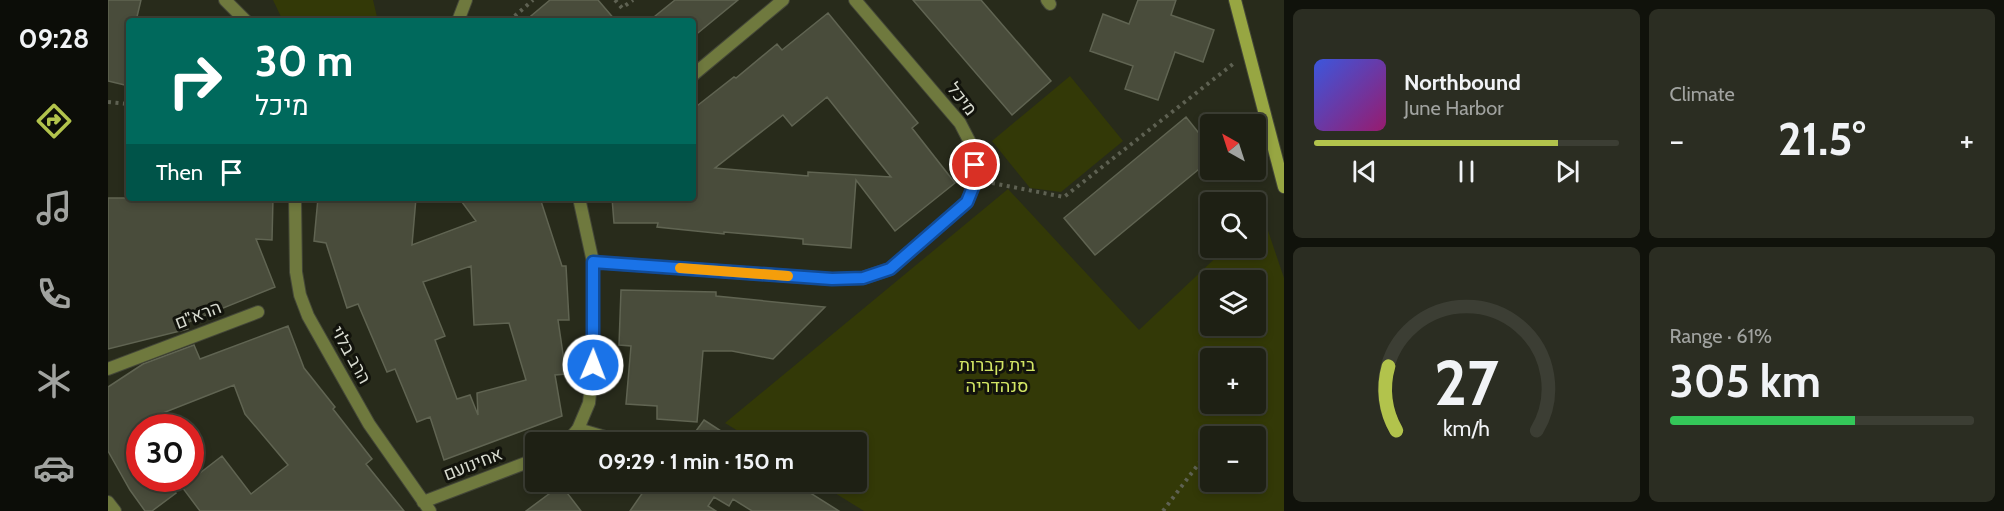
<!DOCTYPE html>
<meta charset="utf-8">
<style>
body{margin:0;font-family:Cabin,Heebo,sans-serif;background:#2b2d22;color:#f1f3f6;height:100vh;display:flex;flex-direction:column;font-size:22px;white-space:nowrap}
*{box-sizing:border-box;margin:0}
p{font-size:20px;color:#a1a3a0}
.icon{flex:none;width:33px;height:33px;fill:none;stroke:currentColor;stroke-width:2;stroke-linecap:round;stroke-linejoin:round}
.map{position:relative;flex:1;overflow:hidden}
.sheet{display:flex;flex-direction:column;gap:9px;padding:9px;background:#10120b;width:720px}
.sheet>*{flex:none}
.hud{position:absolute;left:18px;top:18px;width:570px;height:183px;border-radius:6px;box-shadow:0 3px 9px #0003,0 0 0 2px #3c3e34;background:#00695c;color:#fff;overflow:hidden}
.needle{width:39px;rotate:321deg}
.buttons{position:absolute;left:1092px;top:114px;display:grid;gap:12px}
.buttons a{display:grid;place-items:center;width:66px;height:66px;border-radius:6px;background:#1e2014;box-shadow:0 3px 9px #0003,0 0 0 2px #3c3e34;font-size:30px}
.speed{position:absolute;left:18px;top:414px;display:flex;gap:12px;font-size:30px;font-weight:700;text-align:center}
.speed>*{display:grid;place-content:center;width:78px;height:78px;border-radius:50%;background:#1e2014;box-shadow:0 3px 9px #0003,0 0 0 2px #3c3e34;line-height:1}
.speed .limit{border:9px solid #d22;background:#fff;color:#111}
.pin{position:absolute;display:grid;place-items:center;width:51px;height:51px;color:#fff;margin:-26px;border:3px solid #fff;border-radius:50%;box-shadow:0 2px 6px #0007}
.me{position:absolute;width:66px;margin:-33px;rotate:1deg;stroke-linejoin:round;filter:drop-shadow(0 0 4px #0008)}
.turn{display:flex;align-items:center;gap:21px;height:126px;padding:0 30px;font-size:27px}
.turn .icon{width:78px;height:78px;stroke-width:2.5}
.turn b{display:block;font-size:42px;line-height:51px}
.then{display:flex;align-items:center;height:57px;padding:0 30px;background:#0003;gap:12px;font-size:22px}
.big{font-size:45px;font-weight:700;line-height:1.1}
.sheet .widget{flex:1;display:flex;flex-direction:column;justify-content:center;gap:9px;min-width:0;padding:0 21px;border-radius:9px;background:#2b2d22}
.sheet .dial{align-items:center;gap:0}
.dial svg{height:156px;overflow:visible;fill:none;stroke:#3c3e34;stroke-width:7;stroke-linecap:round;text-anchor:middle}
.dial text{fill:#f1f3f6;stroke:none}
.song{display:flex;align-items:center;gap:18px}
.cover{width:72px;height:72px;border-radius:9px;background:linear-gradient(135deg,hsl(230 70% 55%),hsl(320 70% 35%))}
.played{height:6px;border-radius:3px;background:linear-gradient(90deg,#b2c34c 80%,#3c3e34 80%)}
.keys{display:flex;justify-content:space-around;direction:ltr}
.heat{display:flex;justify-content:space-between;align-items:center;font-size:33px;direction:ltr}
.charge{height:9px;border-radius:4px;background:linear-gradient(90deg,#34c759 61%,#3c3e34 0)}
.sheet .tiles{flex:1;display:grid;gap:9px;grid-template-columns:repeat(2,1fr)}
.trip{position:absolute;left:417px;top:432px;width:342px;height:60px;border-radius:6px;background:#1e2014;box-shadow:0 3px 9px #0003,0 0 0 2px #3c3e34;font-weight:700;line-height:60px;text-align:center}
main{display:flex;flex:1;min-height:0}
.tabs{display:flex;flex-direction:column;width:108px;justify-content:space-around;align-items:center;background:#0c0d08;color:#a1a3a0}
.tabs .icon{width:42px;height:42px}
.tabs .current{color:#b2c34c}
.tabs b{font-size:27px;color:#f1f3f6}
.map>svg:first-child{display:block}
.green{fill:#333907;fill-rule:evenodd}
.building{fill:#494c3b;stroke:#606452;stroke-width:1.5;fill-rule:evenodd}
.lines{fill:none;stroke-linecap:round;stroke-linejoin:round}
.lane-casing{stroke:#444738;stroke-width:14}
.street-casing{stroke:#444738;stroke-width:14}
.secondary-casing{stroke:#444738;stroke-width:14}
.path{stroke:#5e6152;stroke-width:4;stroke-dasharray:3 4.5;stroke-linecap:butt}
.lane{stroke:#6f793e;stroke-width:12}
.street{stroke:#6f793e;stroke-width:12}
.secondary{stroke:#97a642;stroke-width:12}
.route-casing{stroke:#114b97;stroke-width:15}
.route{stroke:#1a73e8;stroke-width:10}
.slow{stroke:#f59e0b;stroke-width:10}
.labels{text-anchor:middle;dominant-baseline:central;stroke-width:6;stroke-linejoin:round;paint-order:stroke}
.street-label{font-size:18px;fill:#d8dbd0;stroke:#12130c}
.park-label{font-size:18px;fill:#d2e564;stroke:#12130c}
</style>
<main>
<nav class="tabs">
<b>09:28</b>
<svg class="icon current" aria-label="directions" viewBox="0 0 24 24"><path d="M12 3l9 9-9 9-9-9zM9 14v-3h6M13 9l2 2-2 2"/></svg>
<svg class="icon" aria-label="music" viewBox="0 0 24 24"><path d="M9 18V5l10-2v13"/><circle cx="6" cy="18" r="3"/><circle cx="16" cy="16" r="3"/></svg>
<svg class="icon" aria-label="phone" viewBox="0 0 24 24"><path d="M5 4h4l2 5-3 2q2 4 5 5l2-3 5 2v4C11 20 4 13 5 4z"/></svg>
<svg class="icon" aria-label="climate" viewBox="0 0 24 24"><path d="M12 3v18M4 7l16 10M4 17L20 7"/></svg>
<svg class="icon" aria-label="car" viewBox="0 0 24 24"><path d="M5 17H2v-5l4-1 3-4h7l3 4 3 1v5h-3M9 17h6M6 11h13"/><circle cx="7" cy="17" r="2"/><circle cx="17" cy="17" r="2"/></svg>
</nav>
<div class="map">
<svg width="1176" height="511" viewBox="0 0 1176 511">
<rect width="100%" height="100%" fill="#282b1b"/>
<!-- green -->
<path class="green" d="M 165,0 L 265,0 L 270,21 L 175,21 Z
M 962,76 L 1015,141 L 953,192 L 922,188 L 884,141 Z
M 900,189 L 1031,330 L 1118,248 L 1148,248 L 1148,220 L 1154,213 L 1176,278 L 1176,511 L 756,511 L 709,482 L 748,482 L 748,442 L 648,442 L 617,423 ZM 1148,280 L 1148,326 L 1102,326 L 1102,280 ZM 1148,358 L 1148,404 L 1102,404 L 1102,358 ZM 1102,436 L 1148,436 L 1148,482 L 1102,482 Z"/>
<!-- building -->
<path class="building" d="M 0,0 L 33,0 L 28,21 L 21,21 L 21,86 L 0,81 Z
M 442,0 L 490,0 L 508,21 L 417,21 Z
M 567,0 L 630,0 L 585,37 L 585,21 L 541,21 Z
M 805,0 L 873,0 L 943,81 L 904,115 Z
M 1030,0 L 1068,0 L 1063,15 L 1106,30 L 1095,62 L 1067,52 L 1050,100 L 1017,89 L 1025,66 L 982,51 L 995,14 L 1021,24 Z
M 720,13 L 810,123 L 804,128 L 847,183 L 787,231 L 748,180 L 743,248 L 695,244 L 695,239 L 616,232 L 616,234 L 549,227 L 550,223 L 506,223 L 504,198 L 585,198 L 585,109 L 626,77 L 628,78 L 669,44 L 674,50 ZM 719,97 L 783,177 L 700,172 L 700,176 L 607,168 L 675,115 L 684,126 Z
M 1078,117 L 1102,147 L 1102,160 L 987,255 L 956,218 Z
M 0,198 L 165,198 L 164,240 L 148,239 L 167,287 L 78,323 L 80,329 L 0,349 Z
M 210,198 L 308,198 L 304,245 L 368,221 L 351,198 L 432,198 L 454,266 L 458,266 L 461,320 L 450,320 L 458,374 L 447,375 L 454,416 L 336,460 L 322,417 L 309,422 L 287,369 L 279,372 L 250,304 L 239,308 L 218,243 L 206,241 ZM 363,266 L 366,325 L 401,323 L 418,380 L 369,393 L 370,415 L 362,395 L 349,399 L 327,340 L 337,336 L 315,282 Z
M 513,290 L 608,292 L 608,296 L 717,307 L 665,359 L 624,351 L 595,351 L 589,422 L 549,419 L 549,406 L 518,404 L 523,346 L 511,345 Z
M 180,326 L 196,368 L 227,407 L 225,409 L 264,459 L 258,464 L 296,511 L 92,511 L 74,487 L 114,456 L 143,494 L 180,465 L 137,414 L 126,385 L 32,422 L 32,478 L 57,478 L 68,493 L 44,511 L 37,511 L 22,490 L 0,451 L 0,387 L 35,364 L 86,345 L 92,359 Z
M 596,420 L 630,442 L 580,442 Z
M 542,482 L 564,482 L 581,493 L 587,484 L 584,482 L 685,482 L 731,511 L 644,511 L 625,499 L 621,506 L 606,497 L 600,506 L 608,511 L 522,511 Z
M 453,485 L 473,511 L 418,511 Z"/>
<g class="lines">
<!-- lane casing -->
<g class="lane-casing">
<path id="lane" d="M 470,429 L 514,442"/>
</g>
<!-- street casing -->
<g class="street-casing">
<path id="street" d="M 117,0 L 138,21
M 939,0 L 942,4
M 350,21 L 358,0
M 585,75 L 675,0
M 187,198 L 188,272 L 192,295 L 200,316 L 261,424 L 322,511
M 485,262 L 724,279 L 755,278 L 782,269 L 859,202 L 868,180 L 866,150 L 852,123 L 747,0
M 0,369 L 150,312
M 459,442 L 470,429 L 481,403 L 485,365 L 485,262 L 471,198
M 0,502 L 7,511
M 315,502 L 428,459"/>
</g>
<!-- secondary casing -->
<g class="secondary-casing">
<path id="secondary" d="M 1127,0 L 1176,187"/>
</g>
<!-- path -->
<path class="path" d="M 507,0 L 514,8 L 525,0
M 401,21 L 425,0
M 0,102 L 21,104
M 884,183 L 956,197 L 1125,64
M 1055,511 L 1101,450"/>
<!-- lane -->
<use href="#lane" class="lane"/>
<!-- street -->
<use href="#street" class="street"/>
<!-- secondary -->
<use href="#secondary" class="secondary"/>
</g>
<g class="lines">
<!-- route casing -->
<g class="route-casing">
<path id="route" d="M 485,365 L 485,262 L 724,279 L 755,278 L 782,269 L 859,202 L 868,180 L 867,165"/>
</g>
<!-- route -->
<use href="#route" class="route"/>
<!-- slow -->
<path class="slow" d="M 572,268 L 680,276"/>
</g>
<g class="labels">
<!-- street labels -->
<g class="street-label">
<text transform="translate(854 99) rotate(52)">מיכל</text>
<text transform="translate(90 315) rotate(-21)">הרא"ם</text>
<text transform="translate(243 355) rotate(61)">הרב בלוי</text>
<text transform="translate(365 464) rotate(-21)">אחינועם</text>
</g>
<!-- park labels -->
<g class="park-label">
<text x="889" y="365">בית קברות<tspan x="889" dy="21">סנהדריה</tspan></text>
</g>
</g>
</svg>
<div class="buttons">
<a><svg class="needle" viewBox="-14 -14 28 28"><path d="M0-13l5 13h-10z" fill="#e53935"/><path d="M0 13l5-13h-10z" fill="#a1a3a0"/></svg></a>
<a><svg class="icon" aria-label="search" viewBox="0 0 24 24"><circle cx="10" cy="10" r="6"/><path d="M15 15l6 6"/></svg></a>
<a><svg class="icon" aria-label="layers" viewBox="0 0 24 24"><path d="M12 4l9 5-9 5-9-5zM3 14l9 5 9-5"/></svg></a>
<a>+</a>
<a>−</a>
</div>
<div class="speed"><div class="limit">30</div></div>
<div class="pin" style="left:867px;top:165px;background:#d93025"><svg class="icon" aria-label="arrive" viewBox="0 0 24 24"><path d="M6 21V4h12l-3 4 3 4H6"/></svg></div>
<svg class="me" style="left:485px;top:365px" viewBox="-20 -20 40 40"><circle r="17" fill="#1a73e8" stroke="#fff" stroke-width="3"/><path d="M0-11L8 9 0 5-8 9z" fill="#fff"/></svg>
<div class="trip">09:29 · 1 min · 150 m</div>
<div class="hud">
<div class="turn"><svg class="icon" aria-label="right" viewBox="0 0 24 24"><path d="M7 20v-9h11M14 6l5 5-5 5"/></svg><div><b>30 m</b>מיכל</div></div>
<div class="then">Then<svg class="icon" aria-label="arrive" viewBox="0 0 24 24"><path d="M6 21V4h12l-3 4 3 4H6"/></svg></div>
</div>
</div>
<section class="sheet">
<div class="tiles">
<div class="widget">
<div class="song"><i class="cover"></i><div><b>Northbound</b><p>June Harbor</p></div></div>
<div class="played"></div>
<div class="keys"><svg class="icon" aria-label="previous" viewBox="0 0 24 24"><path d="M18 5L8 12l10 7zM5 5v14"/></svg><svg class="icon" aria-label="pause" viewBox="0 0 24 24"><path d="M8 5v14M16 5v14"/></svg><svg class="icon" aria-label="next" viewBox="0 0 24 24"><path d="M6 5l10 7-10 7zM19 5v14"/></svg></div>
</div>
<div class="widget"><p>Climate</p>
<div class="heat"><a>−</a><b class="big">21.5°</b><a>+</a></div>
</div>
<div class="widget dial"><svg viewBox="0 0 100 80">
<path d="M14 69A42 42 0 1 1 86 69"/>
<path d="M14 69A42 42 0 0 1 10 36" stroke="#b2c34c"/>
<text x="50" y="56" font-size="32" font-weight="700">27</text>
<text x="50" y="72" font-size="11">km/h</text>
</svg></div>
<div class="widget"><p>Range · 61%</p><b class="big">305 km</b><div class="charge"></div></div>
</div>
</section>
</main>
